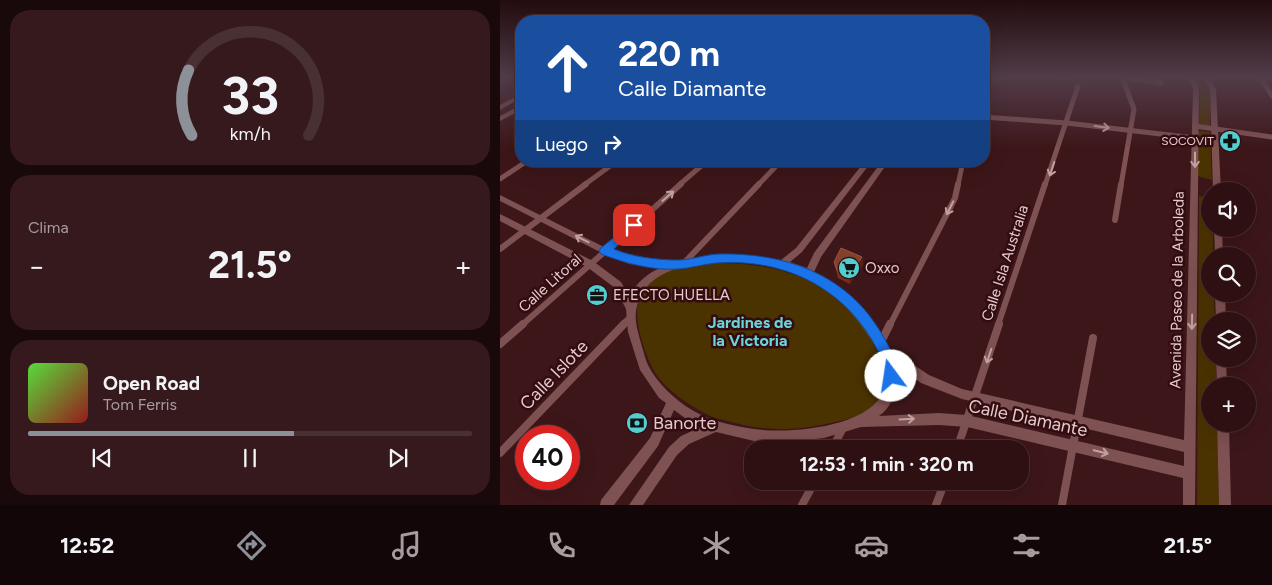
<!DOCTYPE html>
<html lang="es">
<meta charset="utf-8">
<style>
body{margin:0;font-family:Figtree,sans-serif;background:#36191c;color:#f1f3f6;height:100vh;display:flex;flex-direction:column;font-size:19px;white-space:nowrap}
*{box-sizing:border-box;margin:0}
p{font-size:16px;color:#a79da0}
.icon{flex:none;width:28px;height:28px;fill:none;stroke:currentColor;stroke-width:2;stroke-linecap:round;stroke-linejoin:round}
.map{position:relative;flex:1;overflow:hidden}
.sheet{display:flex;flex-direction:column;gap:10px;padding:10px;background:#19090a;width:500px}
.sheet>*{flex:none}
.guide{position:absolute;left:15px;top:15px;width:475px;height:152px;border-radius:20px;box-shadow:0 5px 20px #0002,0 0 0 1px #493033;background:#1a4fa0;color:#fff;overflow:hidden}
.controls{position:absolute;left:701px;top:182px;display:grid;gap:10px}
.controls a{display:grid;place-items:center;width:55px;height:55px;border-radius:50%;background:#2e1013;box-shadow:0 5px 20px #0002,0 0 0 1px #493033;font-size:25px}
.speed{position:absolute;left:15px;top:425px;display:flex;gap:10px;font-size:25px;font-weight:700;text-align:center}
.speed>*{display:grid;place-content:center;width:65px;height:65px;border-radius:50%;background:#2e1013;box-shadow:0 5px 20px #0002,0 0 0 1px #493033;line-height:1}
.speed .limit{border:8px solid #d22;background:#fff;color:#111}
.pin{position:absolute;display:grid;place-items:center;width:42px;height:42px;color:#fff;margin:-21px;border-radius:10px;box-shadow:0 2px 8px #0006}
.me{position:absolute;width:55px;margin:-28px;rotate:346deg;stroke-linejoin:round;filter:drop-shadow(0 0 4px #0008)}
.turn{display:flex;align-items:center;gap:18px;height:105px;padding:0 20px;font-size:22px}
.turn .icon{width:65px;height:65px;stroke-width:2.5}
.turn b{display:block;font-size:35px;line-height:42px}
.then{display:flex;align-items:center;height:48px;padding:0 20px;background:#0003;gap:10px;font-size:19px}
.big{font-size:38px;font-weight:700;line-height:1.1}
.sheet .card{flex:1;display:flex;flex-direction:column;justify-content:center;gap:8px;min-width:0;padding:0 18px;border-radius:20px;background:#36191c}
.sheet .dial{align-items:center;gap:0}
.dial svg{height:130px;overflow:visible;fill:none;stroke:#493033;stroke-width:7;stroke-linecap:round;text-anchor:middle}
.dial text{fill:#f1f3f6;stroke:none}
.song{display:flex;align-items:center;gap:15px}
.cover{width:60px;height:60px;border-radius:8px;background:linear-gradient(135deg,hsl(110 70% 55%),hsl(0 70% 35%))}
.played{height:5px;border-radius:2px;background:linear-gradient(90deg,#8c9099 60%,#493033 60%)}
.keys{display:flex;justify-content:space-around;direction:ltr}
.heat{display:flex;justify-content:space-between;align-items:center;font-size:28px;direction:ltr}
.trip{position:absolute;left:244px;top:440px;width:285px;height:50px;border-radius:20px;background:#2e1013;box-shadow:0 5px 20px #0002,0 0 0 1px #493033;font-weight:700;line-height:50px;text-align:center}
.tab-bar{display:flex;height:80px;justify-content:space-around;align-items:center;background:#120608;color:#a79da0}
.tab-bar .icon{width:35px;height:35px}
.tab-bar .selected{color:#8c9099}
.tab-bar b{font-size:22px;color:#f1f3f6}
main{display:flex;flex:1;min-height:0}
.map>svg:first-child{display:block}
.green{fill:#4b3201}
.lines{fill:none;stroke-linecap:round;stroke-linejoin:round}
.street-far2{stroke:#7e5152;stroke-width:5}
.street-far1{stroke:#7e5152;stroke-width:6}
.street{stroke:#7e5152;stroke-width:8}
.secondary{fill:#7e5152;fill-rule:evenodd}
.wall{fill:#783017}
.shaded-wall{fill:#5c1e10}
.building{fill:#84402b;stroke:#935644}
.oneway{stroke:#c1a0a0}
.route{fill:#1a73e8;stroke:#114b97}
.labels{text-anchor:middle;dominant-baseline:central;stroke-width:5;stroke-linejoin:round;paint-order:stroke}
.far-poi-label{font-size:12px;fill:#e5caca;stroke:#320c10;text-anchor:end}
.street-label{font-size:15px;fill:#e5caca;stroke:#320c10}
.poi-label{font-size:15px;fill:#e5caca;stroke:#320c10;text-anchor:start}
.neighbourhood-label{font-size:16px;font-weight:bold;fill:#69d6d9;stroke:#320c10}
.near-street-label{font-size:18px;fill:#e5caca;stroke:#320c10}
.near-poi-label{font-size:18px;fill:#e5caca;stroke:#320c10;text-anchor:start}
</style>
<main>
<section class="sheet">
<div class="card dial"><svg viewBox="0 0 100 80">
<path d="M14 69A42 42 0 1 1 86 69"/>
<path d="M14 69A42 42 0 0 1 12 29" stroke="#8c9099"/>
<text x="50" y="56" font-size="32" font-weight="700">33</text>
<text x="50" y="72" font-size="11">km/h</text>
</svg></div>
<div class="card"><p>Clima</p>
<div class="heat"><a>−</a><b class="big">21.5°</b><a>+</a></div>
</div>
<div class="card">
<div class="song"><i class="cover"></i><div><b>Open Road</b><p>Tom Ferris</p></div></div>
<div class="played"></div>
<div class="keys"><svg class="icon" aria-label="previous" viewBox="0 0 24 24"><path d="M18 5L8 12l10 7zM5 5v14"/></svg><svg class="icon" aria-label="pause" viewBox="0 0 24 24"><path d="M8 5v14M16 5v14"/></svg><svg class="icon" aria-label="next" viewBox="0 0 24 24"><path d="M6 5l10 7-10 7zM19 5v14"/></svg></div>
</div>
</section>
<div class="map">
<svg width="772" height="505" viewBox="0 0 772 505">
<rect width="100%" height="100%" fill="#3d1619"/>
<!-- green -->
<path class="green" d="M 694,77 L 703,77 L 710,89 L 710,126 L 699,124 L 700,88 Z
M 698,131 L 710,132 L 712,180 L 698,176 Z
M 699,196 L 710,198 L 710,229 L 713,229 L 713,256 L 710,256 L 710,294 L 714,294 L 715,321 L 710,321 L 710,359 L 716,359 L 716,386 L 710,386 L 710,424 L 717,424 L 719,505 L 697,505 Z
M 202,263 C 279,261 342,278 378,353 C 385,368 388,389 376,403 C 363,418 339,421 321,425 C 287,432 257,430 224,420 C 218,419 211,417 206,414 C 189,405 167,391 156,374 C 145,356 129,311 142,292 C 156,271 179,267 202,263 Z"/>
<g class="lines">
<!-- street-far2 -->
<path class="street-far2" d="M 562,77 L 566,78
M 626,77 L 661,83
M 760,77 L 772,96
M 484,117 L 567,123 L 695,138
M 695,126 L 772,137
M 0,179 L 27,161
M 84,185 L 117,161
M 179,185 L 207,161
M 258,185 L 281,161
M 458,185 L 463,161
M 545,185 L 578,86
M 621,185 L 634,109 L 622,77"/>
<!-- street-far1 -->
<path class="street-far1" d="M 615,220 L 621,184
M 0,249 L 86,184
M 184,263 L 259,184
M 22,325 L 181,184
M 122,325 L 130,317
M 390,325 L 455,198 L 458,184
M 498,325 L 545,184"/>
<!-- street -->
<path class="street" d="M 381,342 L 390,324
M 0,344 L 23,324
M 332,449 L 343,428
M 457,449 L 499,324
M 0,453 L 124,324
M 302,505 L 315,481
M 436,505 L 445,481
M 562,505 L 593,338"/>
<!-- secondary -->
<path class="secondary" d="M 688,77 L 694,77 L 699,88 L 695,505 L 683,505 L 683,478 L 467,427 L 439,425 L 361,427 L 324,438 L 289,442 L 254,441 L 216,432 L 189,444 L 177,455 L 143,505 L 129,505 L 169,447 L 181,436 L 203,426 L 185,418 L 174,410 L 158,446 L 114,505 L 100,505 L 101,500 L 150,438 L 166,403 L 159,398 L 140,370 L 128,332 L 126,309 L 115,288 L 87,267 L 0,221 L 0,214 L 93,261 L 121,282 L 130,297 C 136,282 148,273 162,267 L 129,264 L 102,253 L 0,201 L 0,195 L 108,249 L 129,256 L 176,262 L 199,257 L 228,254 L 261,257 L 281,260 L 296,248 L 365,161 L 372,161 L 302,252 L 290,262 L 307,268 L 314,253 L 382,161 L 389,161 L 321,257 L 314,272 L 334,285 L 353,301 L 371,322 L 387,347 L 429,375 L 462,389 L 684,440 L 693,88 ZM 228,262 C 249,262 271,263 291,270 C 324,281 352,310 370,338 C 379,351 391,375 384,391 C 368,428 289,434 254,429 C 233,426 210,421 192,410 C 175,400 157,383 148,365 C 145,359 144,352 142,347 C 139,334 133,320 137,306 C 147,267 194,263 228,262 ZM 393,363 L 421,383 L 462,399 L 684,452 L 684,466 L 467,415 L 439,413 L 379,416 C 395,406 400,379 393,363 Z
M 703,77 L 709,77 L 716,89 L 721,191 L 713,191 L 710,89 Z
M 21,94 L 21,98 L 0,110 L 0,105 Z
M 21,105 L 21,110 L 0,121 L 0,116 Z
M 714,229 L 722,229 L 723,256 L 715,256 Z
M 715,294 L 725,294 L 726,321 L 716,321 Z
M 716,359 L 726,359 L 727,386 L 717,386 Z
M 717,424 L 729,424 L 731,505 L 719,505 Z"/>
</g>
<!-- wall -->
<path class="wall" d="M 362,257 L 363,265 L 350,284 L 338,278 L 334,262 Z"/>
<!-- shaded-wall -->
<path class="shaded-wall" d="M 362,257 L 363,265 L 350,284 L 349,276 Z"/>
<!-- building -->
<path class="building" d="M 341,248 L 362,257 L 349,276 L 337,270 L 334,262 Z"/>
<!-- one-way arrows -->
<defs><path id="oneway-shaft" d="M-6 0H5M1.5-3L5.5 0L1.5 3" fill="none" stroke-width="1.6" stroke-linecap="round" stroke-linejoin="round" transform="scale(1.25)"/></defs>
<g class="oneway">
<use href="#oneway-shaft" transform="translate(602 127) rotate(7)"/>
<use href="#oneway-shaft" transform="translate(695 160) rotate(90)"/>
<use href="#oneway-shaft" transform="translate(552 169) rotate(108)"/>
<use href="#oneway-shaft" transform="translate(168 196) rotate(-41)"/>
<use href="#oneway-shaft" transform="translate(450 208) rotate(117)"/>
<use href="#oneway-shaft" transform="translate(82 239) rotate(-153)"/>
<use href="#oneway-shaft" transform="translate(692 322) rotate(91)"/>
<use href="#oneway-shaft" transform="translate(489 356) rotate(108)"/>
<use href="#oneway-shaft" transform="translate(407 419) rotate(-3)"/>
<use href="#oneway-shaft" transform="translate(601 452) rotate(13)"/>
</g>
<!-- sky -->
<linearGradient id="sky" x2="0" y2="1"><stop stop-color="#220c0e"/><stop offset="0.52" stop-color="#513c49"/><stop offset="1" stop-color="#513c49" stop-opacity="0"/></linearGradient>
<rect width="772" height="148" fill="url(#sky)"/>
<!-- route -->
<path class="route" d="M 134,221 L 138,222 L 139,225 L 138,228 L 114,249 C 133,257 157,260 178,260 C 192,260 206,254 220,254 C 284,253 345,273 380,331 C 387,343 402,367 396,380 L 391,382 L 386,380 C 382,371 382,360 378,351 C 347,289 285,258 217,263 C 204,264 192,268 179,269 C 153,271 125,263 101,254 L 99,251 L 101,248 Z"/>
<!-- icons -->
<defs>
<g id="pharmacy-disc" transform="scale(1.125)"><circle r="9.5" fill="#52cdd0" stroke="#320c10"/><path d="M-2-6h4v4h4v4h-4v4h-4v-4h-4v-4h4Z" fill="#111"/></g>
<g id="supermarket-disc" transform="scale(1.125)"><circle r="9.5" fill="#52cdd0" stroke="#320c10"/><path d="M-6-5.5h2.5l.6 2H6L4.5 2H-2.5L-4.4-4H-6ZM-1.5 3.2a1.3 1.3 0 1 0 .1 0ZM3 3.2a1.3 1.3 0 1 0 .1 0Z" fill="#111"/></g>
<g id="office-disc" transform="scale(1.125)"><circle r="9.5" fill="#52cdd0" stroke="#320c10"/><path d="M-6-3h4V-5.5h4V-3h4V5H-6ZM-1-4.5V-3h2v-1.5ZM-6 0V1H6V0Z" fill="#111"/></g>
<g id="bank-disc" transform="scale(1.125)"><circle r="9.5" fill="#52cdd0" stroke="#320c10"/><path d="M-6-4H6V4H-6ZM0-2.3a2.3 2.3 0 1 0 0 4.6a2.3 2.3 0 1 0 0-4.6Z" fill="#111"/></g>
</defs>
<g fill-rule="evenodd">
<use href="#pharmacy-disc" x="730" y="141"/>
<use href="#supermarket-disc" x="349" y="268"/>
<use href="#office-disc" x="97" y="295"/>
<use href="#bank-disc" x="137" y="423"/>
</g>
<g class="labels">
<!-- far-poi labels -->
<g class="far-poi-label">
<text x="714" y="141">SOCOVIT</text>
</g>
<!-- street labels -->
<g class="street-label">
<text transform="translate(505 263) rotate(-72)">Calle Isla Australia</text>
<text transform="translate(50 283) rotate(-42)">Calle Litoral</text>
<text transform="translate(677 290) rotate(-89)">Avenida Paseo de la Arboleda</text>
</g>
<!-- poi labels -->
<g class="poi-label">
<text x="365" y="268">Oxxo</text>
<text x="113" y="295">EFECTO HUELLA</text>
</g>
<!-- neighbourhood labels -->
<g class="neighbourhood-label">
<text x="250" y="322">Jardines de<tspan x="250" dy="18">la Victoria</tspan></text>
</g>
<!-- near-street labels -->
<g class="near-street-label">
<text transform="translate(54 375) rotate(-46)">Calle Islote</text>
<text transform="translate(528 418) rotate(12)">Calle Diamante</text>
</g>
<!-- near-poi labels -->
<g class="near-poi-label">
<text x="153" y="423">Banorte</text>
</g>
</g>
</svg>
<div class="controls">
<a><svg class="icon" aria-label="sound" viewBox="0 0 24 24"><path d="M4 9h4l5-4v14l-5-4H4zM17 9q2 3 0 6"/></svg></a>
<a><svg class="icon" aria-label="search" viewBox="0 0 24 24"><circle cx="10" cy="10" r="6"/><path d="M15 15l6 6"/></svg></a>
<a><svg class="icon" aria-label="layers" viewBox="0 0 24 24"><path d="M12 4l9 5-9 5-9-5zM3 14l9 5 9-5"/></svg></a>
<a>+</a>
</div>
<div class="speed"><div class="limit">40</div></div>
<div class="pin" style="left:134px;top:225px;background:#d93025"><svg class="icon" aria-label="arrive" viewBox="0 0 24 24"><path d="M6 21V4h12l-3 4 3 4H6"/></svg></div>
<svg class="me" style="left:391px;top:376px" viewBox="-20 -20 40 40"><circle r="19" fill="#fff"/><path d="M0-13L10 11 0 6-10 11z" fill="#1a73e8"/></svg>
<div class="trip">12:53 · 1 min · 320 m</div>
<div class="guide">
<div class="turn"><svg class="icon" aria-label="ahead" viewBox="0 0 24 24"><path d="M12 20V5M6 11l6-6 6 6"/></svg><div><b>220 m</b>Calle Diamante</div></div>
<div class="then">Luego<svg class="icon" aria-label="right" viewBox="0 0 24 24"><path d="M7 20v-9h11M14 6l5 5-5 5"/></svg></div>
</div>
</div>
</main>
<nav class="tab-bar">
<b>12:52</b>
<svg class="icon selected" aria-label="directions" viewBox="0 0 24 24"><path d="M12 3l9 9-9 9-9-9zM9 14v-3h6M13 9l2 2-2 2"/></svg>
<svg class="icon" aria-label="music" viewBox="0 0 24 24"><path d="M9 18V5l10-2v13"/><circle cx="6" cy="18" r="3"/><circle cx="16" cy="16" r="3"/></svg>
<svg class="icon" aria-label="phone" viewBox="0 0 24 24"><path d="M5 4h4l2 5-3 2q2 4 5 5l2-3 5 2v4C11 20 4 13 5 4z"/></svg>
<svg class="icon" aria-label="climate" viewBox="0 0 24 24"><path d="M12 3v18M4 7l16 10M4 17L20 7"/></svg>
<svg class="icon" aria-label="car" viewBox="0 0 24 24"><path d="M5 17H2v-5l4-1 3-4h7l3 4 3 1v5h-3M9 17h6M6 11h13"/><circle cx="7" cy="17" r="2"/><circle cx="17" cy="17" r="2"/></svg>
<svg class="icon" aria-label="filters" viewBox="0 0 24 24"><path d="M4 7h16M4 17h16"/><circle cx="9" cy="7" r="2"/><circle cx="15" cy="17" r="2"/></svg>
<b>21.5°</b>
</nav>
